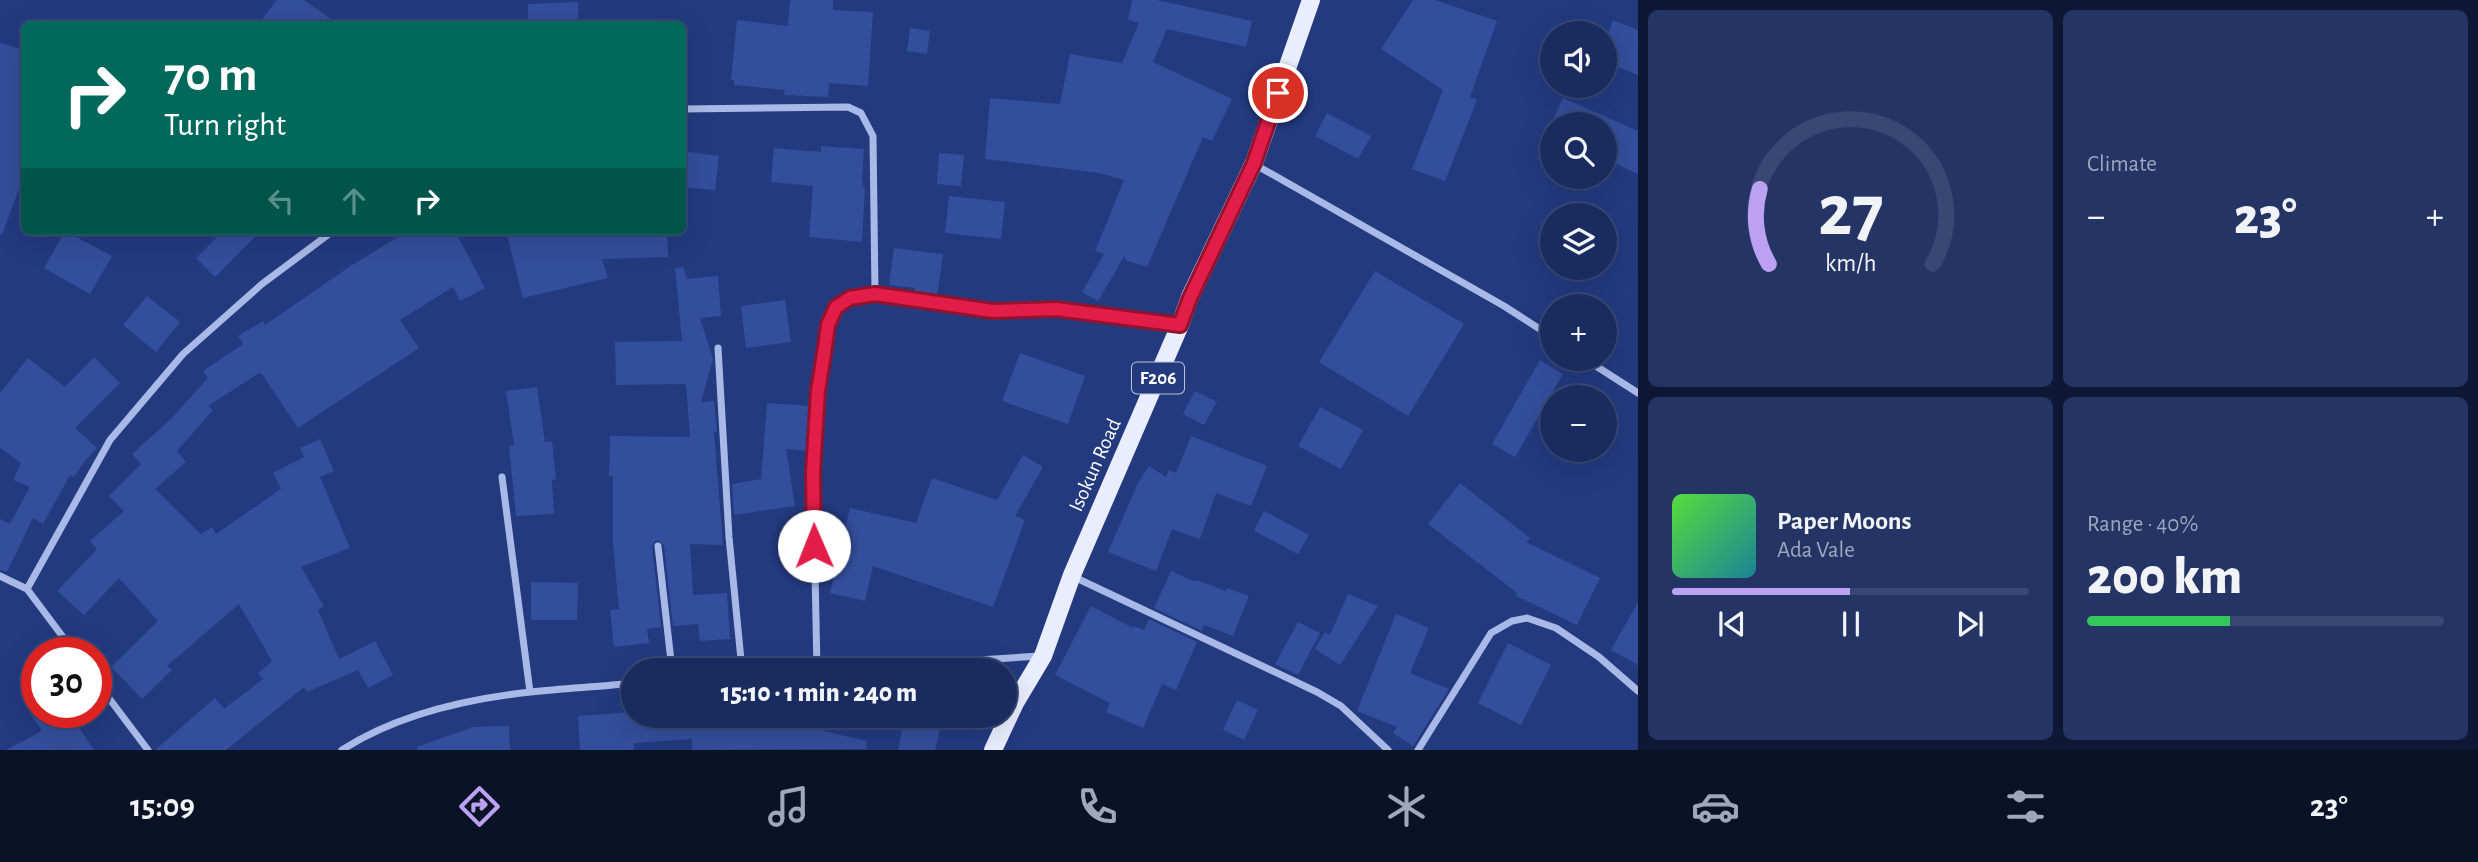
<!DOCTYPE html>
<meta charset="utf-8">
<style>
body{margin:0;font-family:"Alegreya Sans",sans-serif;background:#233465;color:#f1f3f6;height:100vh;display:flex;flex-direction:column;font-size:26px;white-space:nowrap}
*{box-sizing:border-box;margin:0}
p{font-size:23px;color:#9fa7bd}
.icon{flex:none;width:38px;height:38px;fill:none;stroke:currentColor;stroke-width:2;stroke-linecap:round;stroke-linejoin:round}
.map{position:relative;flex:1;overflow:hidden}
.drawer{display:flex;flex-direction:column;gap:10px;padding:10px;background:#0e1834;width:840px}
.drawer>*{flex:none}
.guide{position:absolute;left:21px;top:21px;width:665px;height:214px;border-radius:10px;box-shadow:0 7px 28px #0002,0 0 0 2px #384874;background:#00695c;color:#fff;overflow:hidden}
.controls{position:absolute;left:1540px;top:21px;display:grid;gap:14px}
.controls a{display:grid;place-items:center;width:77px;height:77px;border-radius:50%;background:#1a2c5f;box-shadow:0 7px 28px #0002,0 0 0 2px #384874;font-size:35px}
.speed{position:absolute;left:21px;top:637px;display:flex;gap:14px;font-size:35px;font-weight:700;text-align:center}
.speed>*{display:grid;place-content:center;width:91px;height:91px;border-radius:50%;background:#1a2c5f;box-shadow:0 7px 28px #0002,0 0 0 2px #384874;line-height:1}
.speed .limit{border:10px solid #d22;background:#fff;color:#111}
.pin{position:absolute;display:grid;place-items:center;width:60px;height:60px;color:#fff;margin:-30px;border:4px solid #fff;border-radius:50%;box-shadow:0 2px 7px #0007}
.me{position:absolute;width:77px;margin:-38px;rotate:359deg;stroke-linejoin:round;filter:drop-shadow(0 0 5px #0008)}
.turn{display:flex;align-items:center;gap:24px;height:147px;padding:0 28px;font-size:32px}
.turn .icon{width:91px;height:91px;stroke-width:2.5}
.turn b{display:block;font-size:49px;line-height:60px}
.lanes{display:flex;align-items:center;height:66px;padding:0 28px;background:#0003;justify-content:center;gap:35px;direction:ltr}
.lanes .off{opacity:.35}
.big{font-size:52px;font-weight:800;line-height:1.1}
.drawer .tile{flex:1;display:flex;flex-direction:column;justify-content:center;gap:10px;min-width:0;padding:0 24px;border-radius:10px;background:#233465}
.drawer .dial{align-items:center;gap:0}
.dial svg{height:182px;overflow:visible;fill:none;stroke:#384874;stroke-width:7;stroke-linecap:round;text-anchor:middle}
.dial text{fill:#f1f3f6;stroke:none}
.song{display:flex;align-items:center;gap:21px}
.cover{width:84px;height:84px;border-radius:10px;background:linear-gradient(135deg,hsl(110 70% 55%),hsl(190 70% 35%))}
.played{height:7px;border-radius:4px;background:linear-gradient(90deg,#bca0f2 50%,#384874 50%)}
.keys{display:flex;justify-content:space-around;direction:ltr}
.heat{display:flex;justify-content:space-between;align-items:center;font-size:38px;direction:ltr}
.charge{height:10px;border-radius:5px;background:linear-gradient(90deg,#34c759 40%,#384874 0)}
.drawer .tiles{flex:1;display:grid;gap:10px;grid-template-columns:repeat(2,1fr)}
.trip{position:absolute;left:621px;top:658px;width:396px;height:70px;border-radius:35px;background:#1a2c5f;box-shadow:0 7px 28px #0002,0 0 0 2px #384874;font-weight:800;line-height:70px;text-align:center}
.menu{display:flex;height:112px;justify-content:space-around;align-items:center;background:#0a1226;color:#9fa7bd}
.menu .icon{width:49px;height:49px}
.menu .selected{color:#bca0f2}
.menu b{font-size:32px;color:#f1f3f6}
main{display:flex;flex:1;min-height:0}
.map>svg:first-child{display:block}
.building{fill:#334e9c}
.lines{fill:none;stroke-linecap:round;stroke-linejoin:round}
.minor{stroke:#a8b9e7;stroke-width:7}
.primary{stroke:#e9edfd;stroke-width:18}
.route-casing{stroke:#92132f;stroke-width:18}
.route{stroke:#e11d48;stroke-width:12}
.labels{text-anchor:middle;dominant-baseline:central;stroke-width:7;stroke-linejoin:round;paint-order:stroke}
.shield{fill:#233a7f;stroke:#bdc4d9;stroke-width:2}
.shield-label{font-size:19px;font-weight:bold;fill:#fff}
.street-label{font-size:21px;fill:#fff;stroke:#233a7f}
</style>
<main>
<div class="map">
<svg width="1638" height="750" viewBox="0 0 1638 750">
<rect width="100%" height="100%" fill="#233a7f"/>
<!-- building -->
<path class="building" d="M 277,0 L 304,0 L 338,24 L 258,24 Z
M 790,0 L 833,0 L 833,10 L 873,12 L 868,86 L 829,83 L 828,97 L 784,95 L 785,90 L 734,85 L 734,80 L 731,80 L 737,20 L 788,26 Z
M 1132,0 L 1157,0 L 1252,21 L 1246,47 L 1167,29 L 1153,62 L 1232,99 L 1212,141 L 1203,137 L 1147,267 L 1125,260 L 1125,255 L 1098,301 L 1082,292 L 1104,254 L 1095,251 L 1124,180 L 1099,173 L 985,159 L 990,98 L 1060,104 L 1070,54 L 1122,63 L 1139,23 L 1128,20 Z
M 1413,0 L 1435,0 L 1497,21 L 1470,97 L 1477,100 L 1445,181 L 1412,169 L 1443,90 L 1381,49 Z
M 578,2 L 578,24 L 528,24 L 528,4 Z
M 1613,20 L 1638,30 L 1638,75 L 1605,62 L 1605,42 Z
M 910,28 L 930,31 L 927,54 L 907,51 Z
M 0,43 L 24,50 L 24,158 L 20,173 L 24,175 L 2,235 L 0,234 Z
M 1563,98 L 1638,131 L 1638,174 L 1605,159 L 1605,124 L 1551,124 Z
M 1327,113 L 1371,136 L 1358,159 L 1315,136 Z
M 821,146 L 864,149 L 862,178 L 863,187 L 865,187 L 862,242 L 809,237 L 813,186 L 771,182 L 774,148 L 821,152 Z
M 682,151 L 719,156 L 715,190 L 682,187 Z
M 939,153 L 964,155 L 961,186 L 937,184 Z
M 949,196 L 1005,202 L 1001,239 L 945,233 Z
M 65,231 L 112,256 L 90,294 L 44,268 Z
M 223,231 L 261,231 L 215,277 L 196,258 Z
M 408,231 L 455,231 L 485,288 L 460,301 L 453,287 L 400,320 L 419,348 L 298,428 L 262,374 L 259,373 L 208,406 L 213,410 L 177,451 L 186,462 L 155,489 L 201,534 L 212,527 L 216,534 L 281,489 L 273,473 L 304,457 L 300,448 L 320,439 L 334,471 L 320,477 L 350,548 L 301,567 L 324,606 L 318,610 L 339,659 L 375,641 L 393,675 L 368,688 L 358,670 L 307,692 L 304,687 L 226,750 L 155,750 L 215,698 L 224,709 L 263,679 L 258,673 L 272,661 L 239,604 L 167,666 L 172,670 L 142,699 L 111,667 L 158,621 L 119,578 L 84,615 L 57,591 L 97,549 L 90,541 L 124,511 L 109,496 L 141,464 L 132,454 L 172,418 L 208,378 L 203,371 L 243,344 L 238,336 L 263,321 L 265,325 L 349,267 Z
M 506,231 L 667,231 L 668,257 L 602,259 L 608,278 L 523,298 Z
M 894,248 L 943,254 L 937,297 L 915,294 L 915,288 L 889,285 Z
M 683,267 L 687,279 L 718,276 L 721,316 L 700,318 L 713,359 L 701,402 L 714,401 L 717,431 L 714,432 L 723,545 L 690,544 L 693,595 L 727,593 L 730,639 L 700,641 L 698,624 L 673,626 L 664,545 L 658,540 L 654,542 L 652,547 L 661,627 L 647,629 L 649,643 L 614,647 L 610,610 L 619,609 L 613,544 L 613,476 L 609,476 L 610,436 L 690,437 L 686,384 L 616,385 L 615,342 L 682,341 L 675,268 Z
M 1375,271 L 1464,324 L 1408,416 L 1319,362 Z
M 147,296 L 180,322 L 156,352 L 123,325 Z
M 785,300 L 791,342 L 746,348 L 741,306 Z
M 1020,353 L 1085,376 L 1068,424 L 1002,401 Z
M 94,357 L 120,383 L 75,428 L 97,448 L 84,462 L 74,477 L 70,475 L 43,524 L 33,518 L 7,572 L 0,570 L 0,519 L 10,524 L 30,487 L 13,480 L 21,463 L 0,448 L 0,393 L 28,358 L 65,387 Z
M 1540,360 L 1563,374 L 1515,457 L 1492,444 Z
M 537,387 L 545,442 L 552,441 L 556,479 L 552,480 L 554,514 L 516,516 L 509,446 L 514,445 L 506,391 Z
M 1195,391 L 1217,402 L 1204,425 L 1183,414 Z
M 767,403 L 810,406 L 806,451 L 786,449 L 795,506 L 734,515 L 732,484 L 761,479 Z
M 1320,407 L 1363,430 L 1341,469 L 1298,446 Z
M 1191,436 L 1267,466 L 1251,506 L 1216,493 L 1200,539 L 1172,529 L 1156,571 L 1108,552 L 1138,483 L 1149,466 L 1166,477 L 1169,470 L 1176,473 Z
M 1023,455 L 1043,467 L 1015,516 L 1025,520 L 993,607 L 873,566 L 865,601 L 830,593 L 850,508 L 916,523 L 932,478 L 997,500 Z
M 1460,483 L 1530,538 L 1526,542 L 1600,578 L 1577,625 L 1516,596 L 1517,593 L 1428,524 Z
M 1264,511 L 1309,535 L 1298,554 L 1254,531 Z
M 1171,571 L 1196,582 L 1197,580 L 1226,591 L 1227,588 L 1249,596 L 1233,636 L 1204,625 L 1202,631 L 1154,608 Z
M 531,582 L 578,583 L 577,620 L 531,620 Z
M 1348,594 L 1378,606 L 1340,665 L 1315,649 L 1325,632 L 1330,635 Z
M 1638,602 L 1638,665 L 1611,650 Z
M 1091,606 L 1133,628 L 1134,626 L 1144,630 L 1149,619 L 1197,642 L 1176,690 L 1162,684 L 1143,728 L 1106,712 L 1110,703 L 1055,675 Z
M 1396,614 L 1429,628 L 1410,673 L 1449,689 L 1413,746 L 1393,733 L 1397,727 L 1357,711 Z
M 1298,622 L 1320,633 L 1298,675 L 1275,664 Z
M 1508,643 L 1551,665 L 1521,725 L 1478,703 Z
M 1237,700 L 1258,710 L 1244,740 L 1223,730 Z
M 29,712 L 69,712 L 94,750 L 6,750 L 42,731 Z
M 634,712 L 634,720 L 693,717 L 824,716 L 824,731 L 867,741 L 866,749 L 692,750 L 692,739 L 634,743 L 634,750 L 580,750 L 578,716 Z
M 905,716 L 943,716 L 935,750 L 898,750 Z
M 509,726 L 510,750 L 417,750 L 417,747 L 473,727 Z"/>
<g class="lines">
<!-- minor -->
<path class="minor" d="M 682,109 L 848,107 L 861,113 L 873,136 L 875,294
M 1254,164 L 1504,306 L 1552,337
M 718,348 L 729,537 L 742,670
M 1585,359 L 1638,393
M 502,477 L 530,692
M 658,546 L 672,670
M 0,576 L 27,589 L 75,653
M 1072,576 L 1317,692 L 1341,706 L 1388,750
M 27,589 L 110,440 L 183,354 L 262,284 L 333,231
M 817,670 L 813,472 L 819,391 L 828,325 L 836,307 L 850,298 L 875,294 L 993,311 L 1056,309 L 1178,325
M 818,670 L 1040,656
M 96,681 L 148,750
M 342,750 C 398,714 466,699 531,692 C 565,688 599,687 634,683
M 1418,750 L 1491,633 L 1512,621 L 1527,618 L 1556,628 L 1599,657 L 1638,691"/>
<!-- primary -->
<path class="primary" d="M 993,750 L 1015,703 L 1043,656 L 1072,575 L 1180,325 L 1190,297 L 1254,163 L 1311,0"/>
</g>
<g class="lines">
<!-- route casing -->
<g class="route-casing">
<path id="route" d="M 814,546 L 813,472 L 818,391 L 825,347 L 828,325 L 836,307 L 850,298 L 875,294 L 993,311 L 1056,309 L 1180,325 L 1190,298 L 1254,163 L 1278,93"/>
</g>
<!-- route -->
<use href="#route" class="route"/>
</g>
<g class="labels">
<!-- shield labels -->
<rect class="shield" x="1132" y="362.5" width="52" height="31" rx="5"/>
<g class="shield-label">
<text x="1158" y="378">F206</text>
</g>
<!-- street labels -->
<g class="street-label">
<text transform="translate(1095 465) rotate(-66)">Isokun Road</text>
</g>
</g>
</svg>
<div class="controls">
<a><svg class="icon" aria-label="sound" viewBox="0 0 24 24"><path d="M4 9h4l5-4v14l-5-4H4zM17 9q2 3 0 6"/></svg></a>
<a><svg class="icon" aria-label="search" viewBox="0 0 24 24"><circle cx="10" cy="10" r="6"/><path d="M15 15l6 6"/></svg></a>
<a><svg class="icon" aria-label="layers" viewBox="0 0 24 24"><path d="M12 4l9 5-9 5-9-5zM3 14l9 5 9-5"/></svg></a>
<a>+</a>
<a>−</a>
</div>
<div class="speed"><div class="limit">30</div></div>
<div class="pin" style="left:1278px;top:93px;background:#d93025"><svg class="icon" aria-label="arrive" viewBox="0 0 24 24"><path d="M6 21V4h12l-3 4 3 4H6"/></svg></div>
<svg class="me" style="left:814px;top:546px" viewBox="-20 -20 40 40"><circle r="19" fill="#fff"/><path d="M0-13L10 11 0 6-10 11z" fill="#e11d48"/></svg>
<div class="trip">15:10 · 1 min · 240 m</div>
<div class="guide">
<div class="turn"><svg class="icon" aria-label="right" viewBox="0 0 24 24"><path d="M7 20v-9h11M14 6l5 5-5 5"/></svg><div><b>70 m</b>Turn right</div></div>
<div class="lanes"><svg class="icon off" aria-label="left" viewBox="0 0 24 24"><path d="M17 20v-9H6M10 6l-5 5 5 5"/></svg><svg class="icon off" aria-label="ahead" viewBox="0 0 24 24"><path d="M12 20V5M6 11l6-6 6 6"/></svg><svg class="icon" aria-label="right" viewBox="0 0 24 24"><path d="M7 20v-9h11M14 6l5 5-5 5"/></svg></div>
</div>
</div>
<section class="drawer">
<div class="tiles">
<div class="tile dial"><svg viewBox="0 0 100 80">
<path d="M14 69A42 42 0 1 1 86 69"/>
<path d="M14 69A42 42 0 0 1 10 36" stroke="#bca0f2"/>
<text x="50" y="56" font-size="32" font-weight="700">27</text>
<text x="50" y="72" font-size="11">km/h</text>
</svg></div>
<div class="tile"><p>Climate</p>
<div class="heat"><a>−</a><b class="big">23°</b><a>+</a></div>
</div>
<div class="tile">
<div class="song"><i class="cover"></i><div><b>Paper Moons</b><p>Ada Vale</p></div></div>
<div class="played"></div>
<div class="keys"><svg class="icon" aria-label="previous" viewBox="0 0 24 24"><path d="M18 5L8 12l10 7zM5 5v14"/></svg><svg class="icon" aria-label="pause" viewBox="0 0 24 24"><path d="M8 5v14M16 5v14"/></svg><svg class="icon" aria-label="next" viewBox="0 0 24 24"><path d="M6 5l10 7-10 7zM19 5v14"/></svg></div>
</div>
<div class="tile"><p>Range · 40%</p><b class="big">200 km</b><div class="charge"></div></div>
</div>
</section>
</main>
<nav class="menu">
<b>15:09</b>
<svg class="icon selected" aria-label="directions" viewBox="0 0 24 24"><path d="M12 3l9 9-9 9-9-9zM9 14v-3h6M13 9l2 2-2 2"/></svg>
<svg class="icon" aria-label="music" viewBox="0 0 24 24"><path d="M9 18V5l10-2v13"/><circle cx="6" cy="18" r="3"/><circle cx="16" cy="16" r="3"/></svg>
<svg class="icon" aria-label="phone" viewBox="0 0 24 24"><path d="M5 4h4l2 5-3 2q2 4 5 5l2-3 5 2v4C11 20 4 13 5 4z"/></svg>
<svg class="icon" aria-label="climate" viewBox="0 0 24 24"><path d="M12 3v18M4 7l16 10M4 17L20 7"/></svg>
<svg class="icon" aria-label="car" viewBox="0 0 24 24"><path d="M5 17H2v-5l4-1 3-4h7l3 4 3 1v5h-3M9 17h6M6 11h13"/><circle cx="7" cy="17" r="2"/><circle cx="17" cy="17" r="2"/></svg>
<svg class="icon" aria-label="filters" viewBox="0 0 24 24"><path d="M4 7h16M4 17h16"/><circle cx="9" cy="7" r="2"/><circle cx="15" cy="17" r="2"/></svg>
<b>23°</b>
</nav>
